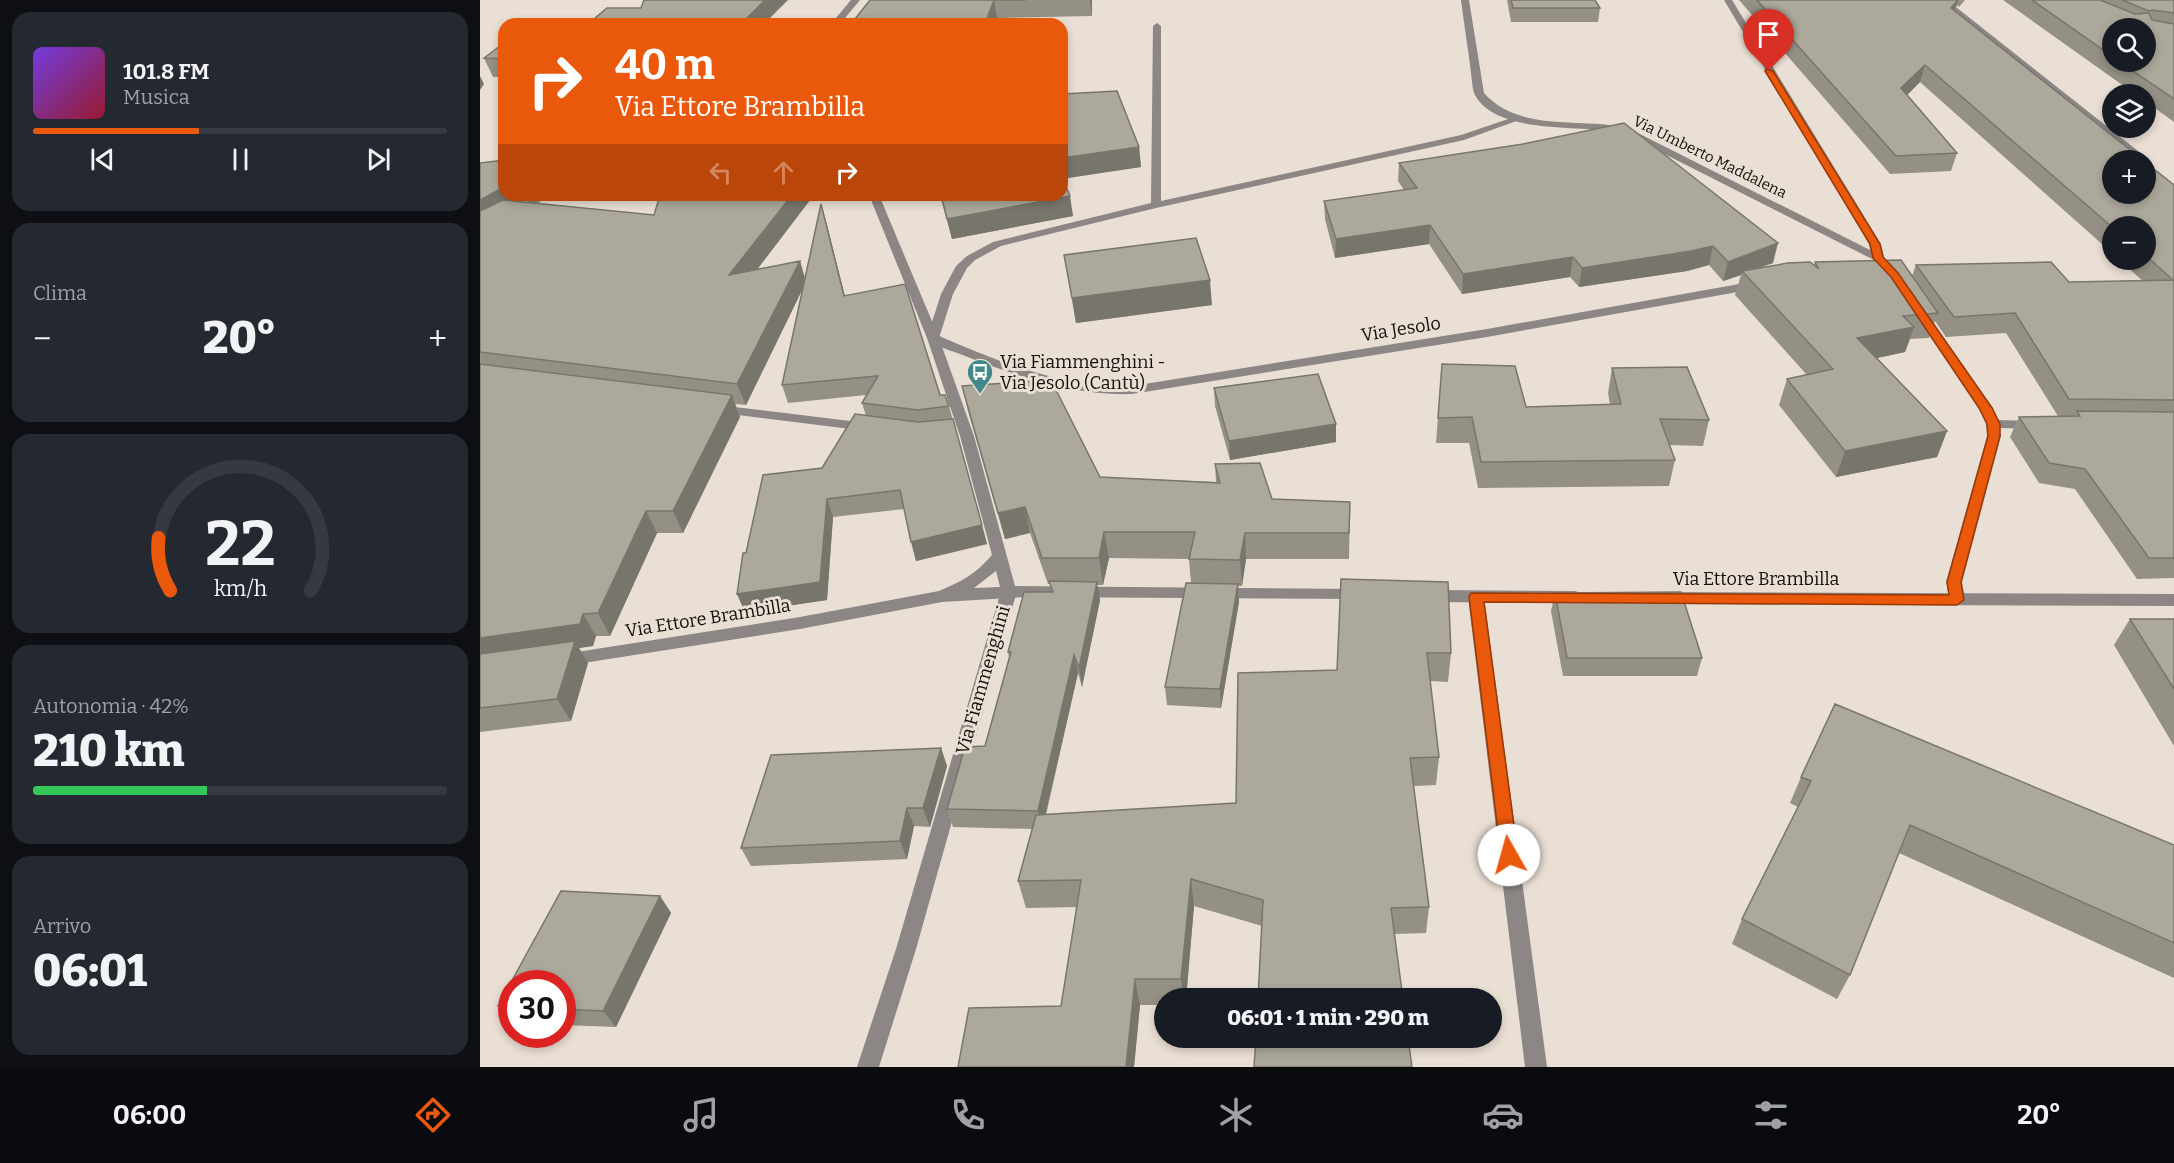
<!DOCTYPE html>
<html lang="it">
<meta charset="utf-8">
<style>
body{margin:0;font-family:Bitter,serif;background:#242831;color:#f1f3f6;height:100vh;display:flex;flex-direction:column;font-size:22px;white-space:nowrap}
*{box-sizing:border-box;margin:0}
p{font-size:20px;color:#9ea1a6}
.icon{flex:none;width:33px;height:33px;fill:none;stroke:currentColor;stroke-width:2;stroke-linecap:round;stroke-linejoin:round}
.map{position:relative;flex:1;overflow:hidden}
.side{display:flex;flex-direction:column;gap:12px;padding:12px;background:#0d0f14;width:480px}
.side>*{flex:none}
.guide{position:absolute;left:18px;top:18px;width:570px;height:183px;border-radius:18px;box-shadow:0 3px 9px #0003;background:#ea580c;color:#fff;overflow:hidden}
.controls{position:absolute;left:1622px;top:18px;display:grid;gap:12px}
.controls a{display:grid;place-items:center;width:54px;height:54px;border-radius:50%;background:#171b24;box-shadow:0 3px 9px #0003;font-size:30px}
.speed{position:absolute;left:18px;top:970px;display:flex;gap:12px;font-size:30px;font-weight:700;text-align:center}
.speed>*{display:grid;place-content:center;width:78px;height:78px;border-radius:50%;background:#171b24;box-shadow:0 3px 9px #0003;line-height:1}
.speed .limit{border:9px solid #d22;background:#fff;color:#111}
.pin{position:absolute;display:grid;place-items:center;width:51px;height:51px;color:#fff;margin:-62px -26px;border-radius:50% 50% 50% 0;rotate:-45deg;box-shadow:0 0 6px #0007}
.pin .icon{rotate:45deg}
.me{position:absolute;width:66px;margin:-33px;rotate:353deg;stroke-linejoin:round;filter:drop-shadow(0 0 4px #0008)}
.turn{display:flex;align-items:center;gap:21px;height:126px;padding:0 18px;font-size:27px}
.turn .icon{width:78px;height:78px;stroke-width:2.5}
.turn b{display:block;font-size:42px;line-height:51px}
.lanes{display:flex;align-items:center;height:57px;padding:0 18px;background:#0003;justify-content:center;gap:30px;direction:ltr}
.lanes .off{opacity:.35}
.big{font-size:45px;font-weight:800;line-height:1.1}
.side .widget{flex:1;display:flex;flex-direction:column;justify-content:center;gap:9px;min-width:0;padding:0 21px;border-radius:18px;background:#242831}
.side .dial{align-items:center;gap:0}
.dial svg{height:156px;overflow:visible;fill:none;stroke:#363941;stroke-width:7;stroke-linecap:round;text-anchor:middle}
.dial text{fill:#f1f3f6;stroke:none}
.song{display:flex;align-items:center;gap:18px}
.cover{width:72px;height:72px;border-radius:9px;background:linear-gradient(135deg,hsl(260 70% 55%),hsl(350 70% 35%))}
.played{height:6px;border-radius:3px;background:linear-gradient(90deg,#ea580c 40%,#363941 40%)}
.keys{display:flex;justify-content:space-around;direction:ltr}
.heat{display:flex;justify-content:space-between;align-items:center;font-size:33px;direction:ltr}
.charge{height:9px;border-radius:4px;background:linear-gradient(90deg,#34c759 42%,#363941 0)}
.trip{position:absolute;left:674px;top:988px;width:348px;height:60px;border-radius:30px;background:#171b24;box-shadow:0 3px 9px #0003;font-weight:800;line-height:60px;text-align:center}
.menu{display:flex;height:96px;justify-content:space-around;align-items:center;background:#090b0e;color:#9ea1a6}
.menu .icon{width:42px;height:42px}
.menu .current{color:#ea580c}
.menu b{font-size:27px;color:#f1f3f6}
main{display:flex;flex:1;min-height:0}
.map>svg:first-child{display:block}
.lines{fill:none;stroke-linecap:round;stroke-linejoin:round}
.service{fill:#8c8684;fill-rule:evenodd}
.minor{fill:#8c8684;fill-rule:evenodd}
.tertiary{fill:#8c8684;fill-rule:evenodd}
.wall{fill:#949085;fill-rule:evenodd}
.shaded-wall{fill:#78766c}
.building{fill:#aca89b;stroke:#78766c;stroke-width:1.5}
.route{fill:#ea580c;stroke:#983908;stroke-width:1.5}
.labels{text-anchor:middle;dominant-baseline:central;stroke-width:6;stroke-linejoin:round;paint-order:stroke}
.far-street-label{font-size:15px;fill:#120f0b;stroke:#eadfd4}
.street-label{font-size:18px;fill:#120f0b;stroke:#eadfd4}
.poi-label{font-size:18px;fill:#120f0b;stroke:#eadfd4;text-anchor:start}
</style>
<main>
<section class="side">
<div class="widget">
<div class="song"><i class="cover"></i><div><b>101.8 FM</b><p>Musica</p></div></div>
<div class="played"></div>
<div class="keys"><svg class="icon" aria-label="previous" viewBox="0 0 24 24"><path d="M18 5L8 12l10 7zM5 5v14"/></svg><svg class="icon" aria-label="pause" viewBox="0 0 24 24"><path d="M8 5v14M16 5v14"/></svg><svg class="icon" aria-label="next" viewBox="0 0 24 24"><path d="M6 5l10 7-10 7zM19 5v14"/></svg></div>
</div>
<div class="widget"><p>Clima</p>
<div class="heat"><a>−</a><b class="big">20°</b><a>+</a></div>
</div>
<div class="widget dial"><svg viewBox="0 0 100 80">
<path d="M14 69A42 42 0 1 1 86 69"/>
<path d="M14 69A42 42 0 0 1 8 42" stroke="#ea580c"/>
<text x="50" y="56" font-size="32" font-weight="700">22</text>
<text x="50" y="72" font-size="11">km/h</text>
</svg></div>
<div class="widget"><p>Autonomia · 42%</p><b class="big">210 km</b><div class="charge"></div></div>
<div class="widget"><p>Arrivo</p><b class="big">06:01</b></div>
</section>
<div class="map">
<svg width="1694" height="1067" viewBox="0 0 1694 1067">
<rect width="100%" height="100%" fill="#eadfd4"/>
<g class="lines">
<!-- service -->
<path class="service" d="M 677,23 L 681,26 L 681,201 L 981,135 L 1037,116 L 1042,119 L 984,140 L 676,208 L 521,246 L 495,260 L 487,268 L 473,294 L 459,338 L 453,342 L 449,341 L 447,338 L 461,294 L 476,266 L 487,256 L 513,242 L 671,203 L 673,26 Z"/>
<!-- minor -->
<path class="minor" d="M 981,0 L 989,0 L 1004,93 C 1040,133 1100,117 1148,128 L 1390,250 L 1389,244 L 1244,0 L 1252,0 L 1401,244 L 1404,257 L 1421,276 L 1419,279 L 1411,279 L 1394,260 L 1141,132 C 1103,125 1016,135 995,95 C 992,89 992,79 991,73 C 988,48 984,24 981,0 Z
M 1458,0 L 1467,0 L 1667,158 L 1667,162 L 1657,160 Z
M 1276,281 L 1282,285 L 1280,288 L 1007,337 L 652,394 C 594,396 533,375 480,354 C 469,350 454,346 447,338 L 453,334 L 457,335 C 517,361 585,389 652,386 L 1007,329 Z
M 1440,309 L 1444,310 L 1513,408 L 1518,420 L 1555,421 L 1562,425 L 1555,429 L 1520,428 L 1521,436 L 1482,582 L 1485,600 L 1483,604 L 1471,604 L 1466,582 L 1507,436 L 1506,424 L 1499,408 L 1434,313 Z
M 238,405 L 387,423 L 394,427 L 387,431 L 233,412 L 231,409 Z
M 529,585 L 535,587 L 537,591 L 436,949 L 399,1067 L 377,1067 L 416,949 L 521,591 L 523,587 Z
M 996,591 L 1002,593 L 1004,597 L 1067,1067 L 1045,1067 L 988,597 L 990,593 Z"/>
<!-- tertiary -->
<path class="tertiary" d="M 371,0 L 380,0 L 360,24 L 351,24 Z
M 59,195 L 72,195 L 0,236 L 0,228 Z
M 389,195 L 399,195 L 459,338 L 494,436 L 535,586 L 879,589 L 885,591 L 887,595 L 885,599 L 545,597 L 462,602 L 320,629 L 84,666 L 78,664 L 76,660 L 78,656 L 84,654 L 320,617 L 459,591 C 481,582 497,573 512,555 L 480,436 L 447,338 ZM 516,571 L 520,587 L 494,588 Z
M 951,590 L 1095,591 L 1101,593 L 1103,597 L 1101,601 L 1095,603 L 951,602 L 945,600 L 943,596 L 945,592 Z
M 1185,592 L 1694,594 L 1694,606 L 1185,604 L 1179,602 L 1177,598 L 1179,594 Z"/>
</g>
<!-- wall -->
<path class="wall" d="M 390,0 L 612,0 L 612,16 L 517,18 Z
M 1027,0 L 1115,0 L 1120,8 L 1118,22 L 1031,22 Z
M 1259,0 L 1485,0 L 1479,7 L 1477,5 L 1475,11 L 1694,185 L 1694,578 L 1657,579 L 1595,489 L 1559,483 L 1530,437 L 1539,417 L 1578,416 L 1526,333 L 1466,337 L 1455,321 L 1449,338 L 1430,339 L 1425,352 L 1397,358 L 1467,431 L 1457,457 L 1356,477 L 1299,405 L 1307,379 L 1327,375 L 1255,295 L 1261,275 L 1243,281 L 1229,265 L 1207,271 L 1099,287 L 1090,277 L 982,294 L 949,244 L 855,258 L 845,219 L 844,201 L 924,190 L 918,181 L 919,163 L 1043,144 L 1293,263 L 1281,267 L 1334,265 L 1335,262 L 1432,276 L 1436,265 L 1589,282 L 1663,281 L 1639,260 L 1665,260 L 1665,226 L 1632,226 L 1632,253 L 1440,82 L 1427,95 L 1477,153 L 1471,171 L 1410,174 Z
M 1523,0 L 1694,0 L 1694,122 L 1665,101 L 1665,94 L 1655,94 ZM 1632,28 L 1665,62 L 1632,62 Z
M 24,43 L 24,77 L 13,77 L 4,58 Z
M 582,109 L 659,147 L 661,167 L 583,178 L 593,216 L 472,239 L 460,195 L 582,195 Z
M 0,163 L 24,195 L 42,195 L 39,201 L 174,215 L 277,269 L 320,261 L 325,279 L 341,204 L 365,296 L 460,395 L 469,406 L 507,544 L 436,561 L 424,509 L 353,517 L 347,600 L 265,612 L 257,594 L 266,553 L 342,468 L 386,416 L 382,403 L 386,395 L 308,403 L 302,385 L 323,288 L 266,405 L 255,404 L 260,417 L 203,533 L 177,533 L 130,636 L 116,636 L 113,646 L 99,648 L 108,663 L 91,721 L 0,732 Z
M 584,255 L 732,305 L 596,323 Z
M 962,364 L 1046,407 L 1130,404 L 1128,393 L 1132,368 L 1229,420 L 1223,446 L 1190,445 L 1195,460 L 1189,486 L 998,488 L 989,443 L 956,443 Z
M 482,386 L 620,477 L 736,482 L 735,464 L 792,499 L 870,502 L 869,559 L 766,559 L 762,586 L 758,586 L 759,602 L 741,708 L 687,705 L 685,687 L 711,583 L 709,559 L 629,558 L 623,585 L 617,585 L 620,600 L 602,687 L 598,673 L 566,815 L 756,803 L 857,670 L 861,579 L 971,653 L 968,682 L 950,681 L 959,757 L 956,785 L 934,786 L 949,907 L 946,933 L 914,934 L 782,926 L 714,906 L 706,999 L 684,999 L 684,1005 L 660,1005 L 654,1067 L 478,1067 L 581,1006 L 597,907 L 546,908 L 538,881 L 552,829 L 473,827 L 467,809 L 505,746 L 529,658 L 528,652 L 571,592 L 570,584 L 568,584 L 550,533 L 525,539 L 488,411 Z
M 734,388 L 856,424 L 856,442 L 750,460 L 735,406 Z
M 1075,593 L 1222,658 L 1217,676 L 1083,676 L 1071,611 Z
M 1650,619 L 1694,619 L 1694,746 L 1634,645 Z
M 461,748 L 467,766 L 450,827 L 434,826 L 427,859 L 271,866 L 261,848 Z
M 1321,777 L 1694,845 L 1694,978 L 1419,853 L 1370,975 L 1357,999 L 1252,944 L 1262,919 L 1318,807 L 1310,803 Z
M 81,891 L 180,896 L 191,913 L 136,1027 L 82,1025 L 82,984 L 32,984 L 32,1020 L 18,1006 Z"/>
<!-- shaded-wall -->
<path class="shaded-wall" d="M 285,0 L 308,0 L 284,24 L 261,24 Z
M 514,0 L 517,18 L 515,24 L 505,24 Z
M 610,0 L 612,0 L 612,16 Z
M 1478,0 L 1473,15 L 1471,8 Z
M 1445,65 L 1440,82 L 1416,106 L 1421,88 Z
M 0,76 L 4,84 L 0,90 Z
M 659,147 L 661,167 L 582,179 L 582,158 Z
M 24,187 L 24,195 L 42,195 L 37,205 L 0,225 L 0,200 Z
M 312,195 L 334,195 L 257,296 L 249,275 Z
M 590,196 L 593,216 L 472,239 L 467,219 Z
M 341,204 L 346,221 L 369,313 L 364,296 Z
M 950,225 L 949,244 L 855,258 L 856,239 Z
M 1298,243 L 1293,263 L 1264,273 L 1262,271 L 1261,275 L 1243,281 L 1248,262 Z
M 1233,246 L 1229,265 L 1207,271 L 1099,287 L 1102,268 Z
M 1093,257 L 1090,277 L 982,294 L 983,274 Z
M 320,261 L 326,282 L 266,405 L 257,384 Z
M 730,280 L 732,305 L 596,323 L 592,298 Z
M 1434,327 L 1425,352 L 1369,364 L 1377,338 Z
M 252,395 L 260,417 L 203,533 L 193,511 Z
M 856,424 L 856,442 L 750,460 L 749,441 Z
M 1467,431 L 1457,457 L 1356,477 L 1365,451 Z
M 347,499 L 353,517 L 347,600 L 265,612 L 257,594 Z
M 545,507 L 550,533 L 525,539 L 518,513 Z
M 166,511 L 177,533 L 130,636 L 118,613 Z
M 502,525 L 507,544 L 436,561 L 431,542 Z
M 624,532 L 629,558 L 623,585 L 619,558 Z
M 765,533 L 766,559 L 762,586 L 760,560 Z
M 617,582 L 620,600 L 602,687 L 599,668 Z
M 758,584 L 759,602 L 741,708 L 740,689 Z
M 103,614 L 116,636 L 113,646 L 99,648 L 108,663 L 91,721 L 77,699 L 0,662 L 0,638 Z
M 594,655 L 598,673 L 562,829 L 558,811 Z
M 461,748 L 467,766 L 450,827 L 443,808 Z
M 427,808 L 434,826 L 427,859 L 420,841 Z
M 711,879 L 714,906 L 706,999 L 704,999 L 701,979 Z
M 180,896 L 191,913 L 136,1027 L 123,1011 Z
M 655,979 L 660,1005 L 654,1067 L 646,1067 Z"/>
<!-- building -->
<path class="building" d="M 164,0 L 285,0 L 261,24 L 108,24 L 127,8 L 161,8 Z
M 390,0 L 546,0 L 514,0 L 505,24 L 371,24 Z
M 1031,0 L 1115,0 L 1120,8 L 1033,8 Z
M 1277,0 L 1478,0 L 1471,8 L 1663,160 L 1632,160 L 1632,194 L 1665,194 L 1665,162 L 1694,185 L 1694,400 L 1589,399 L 1535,313 L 1474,317 L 1436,265 L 1571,262 L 1589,282 L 1693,280 L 1665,255 L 1665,226 L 1632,227 L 1445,65 L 1421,88 L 1477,153 L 1416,156 Z
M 1552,0 L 1620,0 L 1655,14 L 1669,13 L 1672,20 L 1694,24 L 1694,99 L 1640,62 L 1665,62 L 1665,28 L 1632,28 L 1632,56 Z
M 1642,0 L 1694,0 L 1694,13 L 1672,10 L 1669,11 Z
M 51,23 L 86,24 L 49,24 Z
M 24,43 L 24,59 L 4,58 Z
M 637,91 L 659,147 L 582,158 L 582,109 L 585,109 L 583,94 Z
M 1144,123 L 1298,243 L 1248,262 L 1233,246 L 1211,251 L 1102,268 L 1093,257 L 983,274 L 950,225 L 856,239 L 844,201 L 937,188 L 919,163 L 1043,144 Z
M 24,160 L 24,187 L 0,200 L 0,163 Z
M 582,177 L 590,196 L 467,219 L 461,195 L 582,195 Z
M 180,195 L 312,195 L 249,275 L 320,261 L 257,384 L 0,352 L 0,211 L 23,200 L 174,215 Z
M 341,204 L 364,296 L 425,284 L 460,395 L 465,395 L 469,406 L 438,410 L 382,403 L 398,376 L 302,385 Z
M 716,238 L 730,280 L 592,298 L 584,255 Z
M 1421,260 L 1458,313 L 1423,316 L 1434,327 L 1377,338 L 1467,431 L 1365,451 L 1307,379 L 1353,369 L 1262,271 L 1308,263 L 1330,262 L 1339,269 L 1335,262 Z
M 0,364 L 252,395 L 193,511 L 166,511 L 118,613 L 103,614 L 100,624 L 0,638 Z
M 962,364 L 1035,366 L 1046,407 L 1141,404 L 1132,368 L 1207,367 L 1229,420 L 1180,419 L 1195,460 L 1001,462 L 992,417 L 958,418 Z
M 838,374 L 856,424 L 749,441 L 734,388 Z
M 571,380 L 620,477 L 740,483 L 735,464 L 780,463 L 792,499 L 870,502 L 869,533 L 765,533 L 760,560 L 709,559 L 715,532 L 624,532 L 619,558 L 562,558 L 545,507 L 518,513 L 482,386 Z
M 1597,411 L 1694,412 L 1694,558 L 1669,558 L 1605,469 L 1569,463 L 1539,417 L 1600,416 Z
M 375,414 L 438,422 L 473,419 L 502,525 L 431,542 L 420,490 L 347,499 L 340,582 L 257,594 L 263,553 L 266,553 L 283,475 L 342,468 Z
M 861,579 L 968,582 L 971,653 L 947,653 L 959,757 L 930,758 L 949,907 L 911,908 L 923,999 L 778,999 L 783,900 L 711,879 L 701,979 L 655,979 L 646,1067 L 478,1067 L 489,1008 L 581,1006 L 601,880 L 538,881 L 556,815 L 756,803 L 758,673 L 857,670 Z
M 569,581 L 617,582 L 599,668 L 594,655 L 558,811 L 467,809 L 485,747 L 505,746 L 531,652 L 528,652 L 544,592 L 573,592 Z
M 706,583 L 758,584 L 740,689 L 685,687 Z
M 1201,592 L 1222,658 L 1087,658 L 1075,593 Z
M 1650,619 L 1694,619 L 1694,689 Z
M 95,641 L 77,699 L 0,708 L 0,654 Z
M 1355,704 L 1694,845 L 1694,943 L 1430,825 L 1370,975 L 1262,919 L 1331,781 L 1321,777 Z
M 461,748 L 443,808 L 427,808 L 420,841 L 261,848 L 291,755 Z
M 81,891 L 180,896 L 123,1011 L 82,1009 L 82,984 L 32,984 L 32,1006 L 18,1006 Z
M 776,1038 L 928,1038 L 932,1067 L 774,1067 Z"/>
<!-- route -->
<path class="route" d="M 1286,69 L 1293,71 L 1400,244 L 1403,257 L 1418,273 L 1512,408 L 1520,424 L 1520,436 L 1481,582 L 1484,600 L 1477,605 L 1004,602 L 1038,855 L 1035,861 L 1029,863 L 1023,861 L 1021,855 L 989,597 L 991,593 L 1469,595 L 1467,582 L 1508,436 L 1507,424 L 1499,408 L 1411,277 L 1393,258 L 1390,244 L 1285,71 Z"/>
<!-- icons -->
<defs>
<g id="bus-pin" transform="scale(1.35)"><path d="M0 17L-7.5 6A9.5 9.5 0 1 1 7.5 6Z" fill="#41898a" stroke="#eadfd4"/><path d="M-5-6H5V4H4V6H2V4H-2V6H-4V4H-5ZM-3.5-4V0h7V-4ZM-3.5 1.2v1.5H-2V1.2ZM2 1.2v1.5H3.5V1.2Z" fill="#fff"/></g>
</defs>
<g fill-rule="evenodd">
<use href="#bus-pin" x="500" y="372"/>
</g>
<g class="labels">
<!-- far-street labels -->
<g class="far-street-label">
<text transform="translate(1230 157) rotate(26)">Via Umberto Maddalena</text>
</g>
<!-- street labels -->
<g class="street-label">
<text transform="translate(921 329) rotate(-9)">Via Jesolo</text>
<text x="1276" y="579">Via Ettore Brambilla</text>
<text transform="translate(228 618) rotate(-9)">Via Ettore Brambilla</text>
<text transform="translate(503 680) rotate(-74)">Via Fiammenghini</text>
</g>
<!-- poi labels -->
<g class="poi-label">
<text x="520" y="362">Via Fiammenghini -<tspan x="520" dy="21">Via Jesolo (Cantù)</tspan></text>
</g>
</g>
</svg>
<div class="controls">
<a><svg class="icon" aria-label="search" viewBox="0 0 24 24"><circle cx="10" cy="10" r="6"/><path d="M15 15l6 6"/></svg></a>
<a><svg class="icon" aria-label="layers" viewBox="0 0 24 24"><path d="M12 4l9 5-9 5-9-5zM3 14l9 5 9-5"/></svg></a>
<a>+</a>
<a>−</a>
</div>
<div class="speed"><div class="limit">30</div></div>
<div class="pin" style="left:1289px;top:71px;background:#d93025"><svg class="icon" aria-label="arrive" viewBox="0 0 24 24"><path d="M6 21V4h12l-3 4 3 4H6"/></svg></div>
<svg class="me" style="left:1029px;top:855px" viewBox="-20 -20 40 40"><circle r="19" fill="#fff"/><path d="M0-13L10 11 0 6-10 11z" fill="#ea580c"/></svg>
<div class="trip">06:01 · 1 min · 290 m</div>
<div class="guide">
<div class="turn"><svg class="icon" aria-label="right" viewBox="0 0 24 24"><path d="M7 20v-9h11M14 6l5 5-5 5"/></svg><div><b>40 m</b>Via Ettore Brambilla</div></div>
<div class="lanes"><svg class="icon off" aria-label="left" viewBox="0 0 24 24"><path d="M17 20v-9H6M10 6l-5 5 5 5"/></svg><svg class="icon off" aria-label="ahead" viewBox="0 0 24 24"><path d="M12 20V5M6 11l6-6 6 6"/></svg><svg class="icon" aria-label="right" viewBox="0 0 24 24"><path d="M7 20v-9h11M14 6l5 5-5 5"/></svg></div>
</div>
</div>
</main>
<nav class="menu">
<b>06:00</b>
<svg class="icon current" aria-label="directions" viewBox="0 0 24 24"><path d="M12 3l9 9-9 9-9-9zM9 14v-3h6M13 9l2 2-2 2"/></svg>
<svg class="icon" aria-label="music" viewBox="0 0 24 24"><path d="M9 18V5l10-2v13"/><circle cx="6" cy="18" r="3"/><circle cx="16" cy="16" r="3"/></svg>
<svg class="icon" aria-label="phone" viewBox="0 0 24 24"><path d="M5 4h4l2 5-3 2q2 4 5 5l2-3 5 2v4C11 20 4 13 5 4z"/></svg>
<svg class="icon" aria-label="climate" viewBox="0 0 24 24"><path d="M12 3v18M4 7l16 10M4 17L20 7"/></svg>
<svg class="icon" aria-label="car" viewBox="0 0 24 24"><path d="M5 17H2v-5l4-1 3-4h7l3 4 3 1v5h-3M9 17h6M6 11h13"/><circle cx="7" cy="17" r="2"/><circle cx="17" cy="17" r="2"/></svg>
<svg class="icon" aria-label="filters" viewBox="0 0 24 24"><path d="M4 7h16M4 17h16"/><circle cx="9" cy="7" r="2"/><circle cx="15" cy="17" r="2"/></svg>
<b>20°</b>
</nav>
